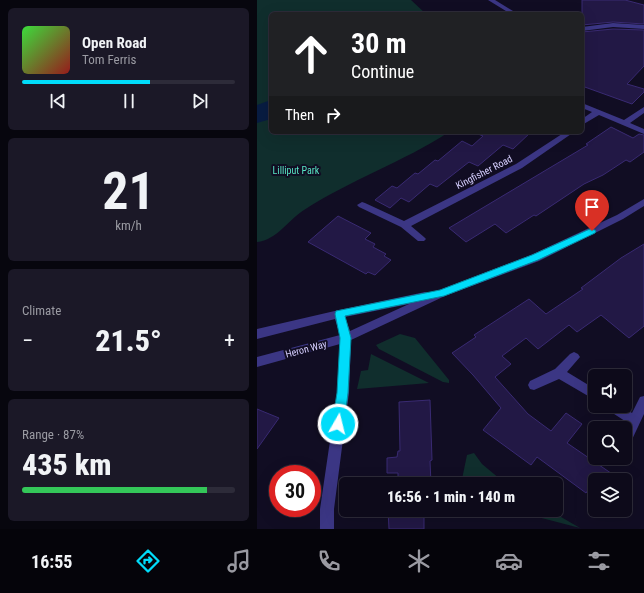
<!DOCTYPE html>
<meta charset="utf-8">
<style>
body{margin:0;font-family:"Roboto Condensed",sans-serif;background:#1b1827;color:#f1f3f6;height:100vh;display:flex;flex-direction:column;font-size:15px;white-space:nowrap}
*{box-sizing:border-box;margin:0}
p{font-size:13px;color:#9a9aa2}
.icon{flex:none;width:22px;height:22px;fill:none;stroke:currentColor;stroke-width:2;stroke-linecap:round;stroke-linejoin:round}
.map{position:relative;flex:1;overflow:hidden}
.panel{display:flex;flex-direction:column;gap:8px;padding:8px;background:#07060e;width:257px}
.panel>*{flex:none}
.banner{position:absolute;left:12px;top:12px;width:315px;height:122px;border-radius:6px;box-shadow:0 4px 16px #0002,0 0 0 1px #2d2b39;background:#202124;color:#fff;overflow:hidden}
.controls{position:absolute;left:331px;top:369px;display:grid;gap:8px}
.controls a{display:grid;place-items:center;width:44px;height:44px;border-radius:6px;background:#0d0a1a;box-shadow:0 4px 16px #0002,0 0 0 1px #2d2b39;font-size:20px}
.speed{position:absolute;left:12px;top:465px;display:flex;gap:8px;font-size:20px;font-weight:700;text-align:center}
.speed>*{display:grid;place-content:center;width:52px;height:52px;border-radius:50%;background:#0d0a1a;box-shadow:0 4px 16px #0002,0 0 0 1px #2d2b39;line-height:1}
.speed .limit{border:6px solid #d22;background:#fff;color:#111}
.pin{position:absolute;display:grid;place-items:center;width:34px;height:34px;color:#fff;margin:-41px -17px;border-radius:50% 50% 50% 0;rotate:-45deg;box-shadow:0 0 4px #0007}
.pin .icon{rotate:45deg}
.me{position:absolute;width:44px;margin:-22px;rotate:8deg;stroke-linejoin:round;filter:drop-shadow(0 0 3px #0008)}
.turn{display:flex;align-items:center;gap:14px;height:84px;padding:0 16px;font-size:18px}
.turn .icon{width:52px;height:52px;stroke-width:2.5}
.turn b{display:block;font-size:28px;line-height:34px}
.then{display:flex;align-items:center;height:38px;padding:0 16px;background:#0003;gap:8px;font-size:15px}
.big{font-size:30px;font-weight:800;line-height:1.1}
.panel .tile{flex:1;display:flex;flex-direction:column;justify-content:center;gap:6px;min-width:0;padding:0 14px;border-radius:6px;background:#1b1827}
.panel .dial{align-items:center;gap:0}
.dial b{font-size:52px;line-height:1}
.song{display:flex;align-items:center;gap:12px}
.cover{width:48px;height:48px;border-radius:6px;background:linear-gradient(135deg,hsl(120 70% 55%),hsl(0 70% 35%))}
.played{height:4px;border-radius:2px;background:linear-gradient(90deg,#00dcfa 60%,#2d2b39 60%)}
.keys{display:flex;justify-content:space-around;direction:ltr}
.heat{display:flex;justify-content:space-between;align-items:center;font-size:22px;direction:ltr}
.charge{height:6px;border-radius:3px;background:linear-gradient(90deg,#34c759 87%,#2d2b39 0)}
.trip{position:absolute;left:82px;top:477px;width:224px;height:40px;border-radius:6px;background:#0d0a1a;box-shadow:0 4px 16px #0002,0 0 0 1px #2d2b39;font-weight:800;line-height:40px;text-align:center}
.dock{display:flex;height:64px;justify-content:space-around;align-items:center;background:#05040a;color:#9a9aa2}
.dock .icon{width:28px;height:28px}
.dock .active{color:#00dcfa}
.dock b{font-size:18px;color:#f1f3f6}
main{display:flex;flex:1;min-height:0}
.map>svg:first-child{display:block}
.green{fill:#102e2d}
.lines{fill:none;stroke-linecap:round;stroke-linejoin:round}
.river{fill:#081c42;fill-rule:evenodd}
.building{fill:#221845;stroke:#392a72}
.minor{fill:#3b3684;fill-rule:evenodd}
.route{fill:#00dcfa;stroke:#008fa2}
.labels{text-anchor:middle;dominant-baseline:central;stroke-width:4;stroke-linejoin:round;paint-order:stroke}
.park-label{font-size:10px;fill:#57e4c3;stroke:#110d23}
.street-label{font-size:10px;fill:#d6cfff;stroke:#110d23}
</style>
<main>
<section class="panel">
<div class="tile">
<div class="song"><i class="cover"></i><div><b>Open Road</b><p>Tom Ferris</p></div></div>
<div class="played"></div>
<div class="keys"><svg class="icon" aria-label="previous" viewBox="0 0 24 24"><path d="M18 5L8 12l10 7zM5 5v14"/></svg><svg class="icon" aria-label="pause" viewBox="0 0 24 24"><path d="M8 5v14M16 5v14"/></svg><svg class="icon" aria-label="next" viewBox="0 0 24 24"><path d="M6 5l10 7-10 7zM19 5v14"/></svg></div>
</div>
<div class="tile dial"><b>21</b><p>km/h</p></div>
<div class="tile"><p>Climate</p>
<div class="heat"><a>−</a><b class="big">21.5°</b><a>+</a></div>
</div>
<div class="tile"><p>Range · 87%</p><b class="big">435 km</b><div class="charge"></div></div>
</section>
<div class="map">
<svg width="387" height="529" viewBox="0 0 387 529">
<rect width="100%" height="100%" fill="#110d23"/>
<!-- green -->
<path class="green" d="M 0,0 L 154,0 L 169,14 L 14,14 L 14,132 L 192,132 C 146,162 93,180 47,210 C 31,220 20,240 0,242 Z
M 143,334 L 158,338 L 192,380 L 192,383 L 186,382 L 122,349 L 119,345 Z
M 114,354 L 172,383 L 100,389 L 104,371 L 111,370 Z
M 217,453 L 225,464 L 249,484 L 204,484 L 210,455 Z
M 254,510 L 292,510 L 323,528 Z"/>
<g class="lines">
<!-- river -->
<path class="river" d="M 14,100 L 14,119 L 0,123 L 0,105 Z"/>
</g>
<!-- building -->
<path class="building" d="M 325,0 L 368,0 L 387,5 L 387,24 L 356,22 L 325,25 Z
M 356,29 L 387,30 L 387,66 L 370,84 L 387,89 L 387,92 L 375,104 L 325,86 L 325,32 Z
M 354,127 L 376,138 L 382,134 L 387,135 L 387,152 L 373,162 L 369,160 L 346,175 L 327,184 L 279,216 L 277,215 L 249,233 L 238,224 L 209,242 L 192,228 L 331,145 L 329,144 Z
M 216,132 L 274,132 L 256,149 L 246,145 L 221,166 L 212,162 L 180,187 L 173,184 L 152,202 L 144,198 L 133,208 L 118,200 L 135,186 L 140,188 L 158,173 L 161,174 L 178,160 L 181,161 L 205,141 L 215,146 L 226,136 Z
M 81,216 L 114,233 L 108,239 L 118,244 L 116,247 L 129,254 L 127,256 L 134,260 L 118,275 L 111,272 L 109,274 L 51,242 Z
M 387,244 L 387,326 L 372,338 L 344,315 L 320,332 L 312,325 L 281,349 L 269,338 L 245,356 L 254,364 L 238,377 L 271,414 L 294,431 L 309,413 L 325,424 L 310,443 L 364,480 L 338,480 L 329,493 L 280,457 L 274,465 L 226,430 L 244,408 L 216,375 L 195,353 L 219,337 L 217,335 L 272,299 L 289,314 L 326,289 L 324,288 L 364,258 Z
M 173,400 L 175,460 L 173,461 L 174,484 L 141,484 L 141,473 L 130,473 L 130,458 L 140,457 L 141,451 L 143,451 L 142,402 Z
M 0,409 L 22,418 L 0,449 Z
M 131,510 L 167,510 L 167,529 L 132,529 Z"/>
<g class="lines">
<!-- minor -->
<path class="minor" d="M 231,0 L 238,0 L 261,14 L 254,14 Z
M 356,23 L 387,25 L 387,29 L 356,27 L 325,31 L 325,27 Z
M 325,103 L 367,120 L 387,107 L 387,113 L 373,123 L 387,129 L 387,134 L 342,115 L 325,125 L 325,119 L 335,112 L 325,108 Z
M 308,132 L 317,132 L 265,168 L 154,226 L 167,237 L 169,239 L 167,241 L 161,241 L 144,227 L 102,207 L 100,205 L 105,202 L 108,203 L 147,221 L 259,164 Z
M 387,199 L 387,206 L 366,219 L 282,261 L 188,296 L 94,340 L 92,393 L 77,509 L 77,529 L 63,529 L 63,509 L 80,393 L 83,344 L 0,367 L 0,357 L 83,335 L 78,319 L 0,339 L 0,329 L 82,310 L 168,292 L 172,294 L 274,255 L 360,215 ZM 152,304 L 93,331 L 88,317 Z
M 317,352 L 321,354 L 323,357 L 310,372 L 338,389 L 338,400 L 302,379 L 277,390 L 273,389 L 271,385 L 273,381 L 298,369 L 313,354 Z
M 387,396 L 387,414 L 372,446 L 368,448 L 368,428 L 371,423 L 351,410 L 349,406 L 365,406 L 375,413 L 383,397 Z"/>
</g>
<!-- route -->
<path class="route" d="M 335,228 L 339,231 L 338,233 L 281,260 L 187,296 L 88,316 L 94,338 L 91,393 L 87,424 L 85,428 L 81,429 L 77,428 L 75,424 L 80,393 L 83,338 L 78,314 L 79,311 L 183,290 L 275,255 Z"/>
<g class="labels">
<!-- park labels -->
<g class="park-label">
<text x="39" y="170">Lilliput Park</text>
</g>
<!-- street labels -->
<g class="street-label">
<text transform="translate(227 172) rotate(-27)">Kingfisher Road</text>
<text transform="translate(49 349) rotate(-15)">Heron Way</text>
</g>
</g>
</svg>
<div class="controls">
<a><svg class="icon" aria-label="sound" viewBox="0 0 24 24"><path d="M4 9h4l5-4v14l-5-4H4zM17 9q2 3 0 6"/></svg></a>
<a><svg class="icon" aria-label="search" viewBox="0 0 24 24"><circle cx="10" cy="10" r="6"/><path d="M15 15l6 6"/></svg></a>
<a><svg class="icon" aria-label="layers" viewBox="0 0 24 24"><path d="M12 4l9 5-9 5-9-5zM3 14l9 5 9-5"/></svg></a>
</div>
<div class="speed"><div class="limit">30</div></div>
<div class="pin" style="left:335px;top:231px;background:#d93025"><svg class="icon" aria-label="arrive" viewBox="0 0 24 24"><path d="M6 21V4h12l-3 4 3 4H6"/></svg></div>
<svg class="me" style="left:81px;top:424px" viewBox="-20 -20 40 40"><circle r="17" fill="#00dcfa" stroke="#fff" stroke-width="3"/><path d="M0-11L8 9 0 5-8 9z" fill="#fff"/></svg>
<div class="trip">16:56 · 1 min · 140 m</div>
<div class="banner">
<div class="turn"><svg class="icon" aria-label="ahead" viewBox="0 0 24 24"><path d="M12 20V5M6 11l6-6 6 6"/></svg><div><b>30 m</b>Continue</div></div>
<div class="then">Then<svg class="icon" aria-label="right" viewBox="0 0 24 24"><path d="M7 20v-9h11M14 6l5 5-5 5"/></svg></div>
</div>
</div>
</main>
<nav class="dock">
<b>16:55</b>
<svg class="icon active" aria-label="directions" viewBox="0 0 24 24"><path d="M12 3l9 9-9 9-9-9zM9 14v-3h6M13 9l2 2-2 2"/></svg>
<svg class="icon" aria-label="music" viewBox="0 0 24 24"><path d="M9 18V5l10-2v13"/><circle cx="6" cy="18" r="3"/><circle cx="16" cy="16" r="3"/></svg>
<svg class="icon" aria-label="phone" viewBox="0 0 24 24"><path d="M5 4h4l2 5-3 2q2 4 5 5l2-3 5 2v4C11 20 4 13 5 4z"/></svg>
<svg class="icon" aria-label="climate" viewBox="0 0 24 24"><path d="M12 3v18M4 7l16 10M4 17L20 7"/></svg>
<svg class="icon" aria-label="car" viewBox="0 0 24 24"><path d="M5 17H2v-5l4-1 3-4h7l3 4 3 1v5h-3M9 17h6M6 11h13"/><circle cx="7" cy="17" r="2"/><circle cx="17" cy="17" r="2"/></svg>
<svg class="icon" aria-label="filters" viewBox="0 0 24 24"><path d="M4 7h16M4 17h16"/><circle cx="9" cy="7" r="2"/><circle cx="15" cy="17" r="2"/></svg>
</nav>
